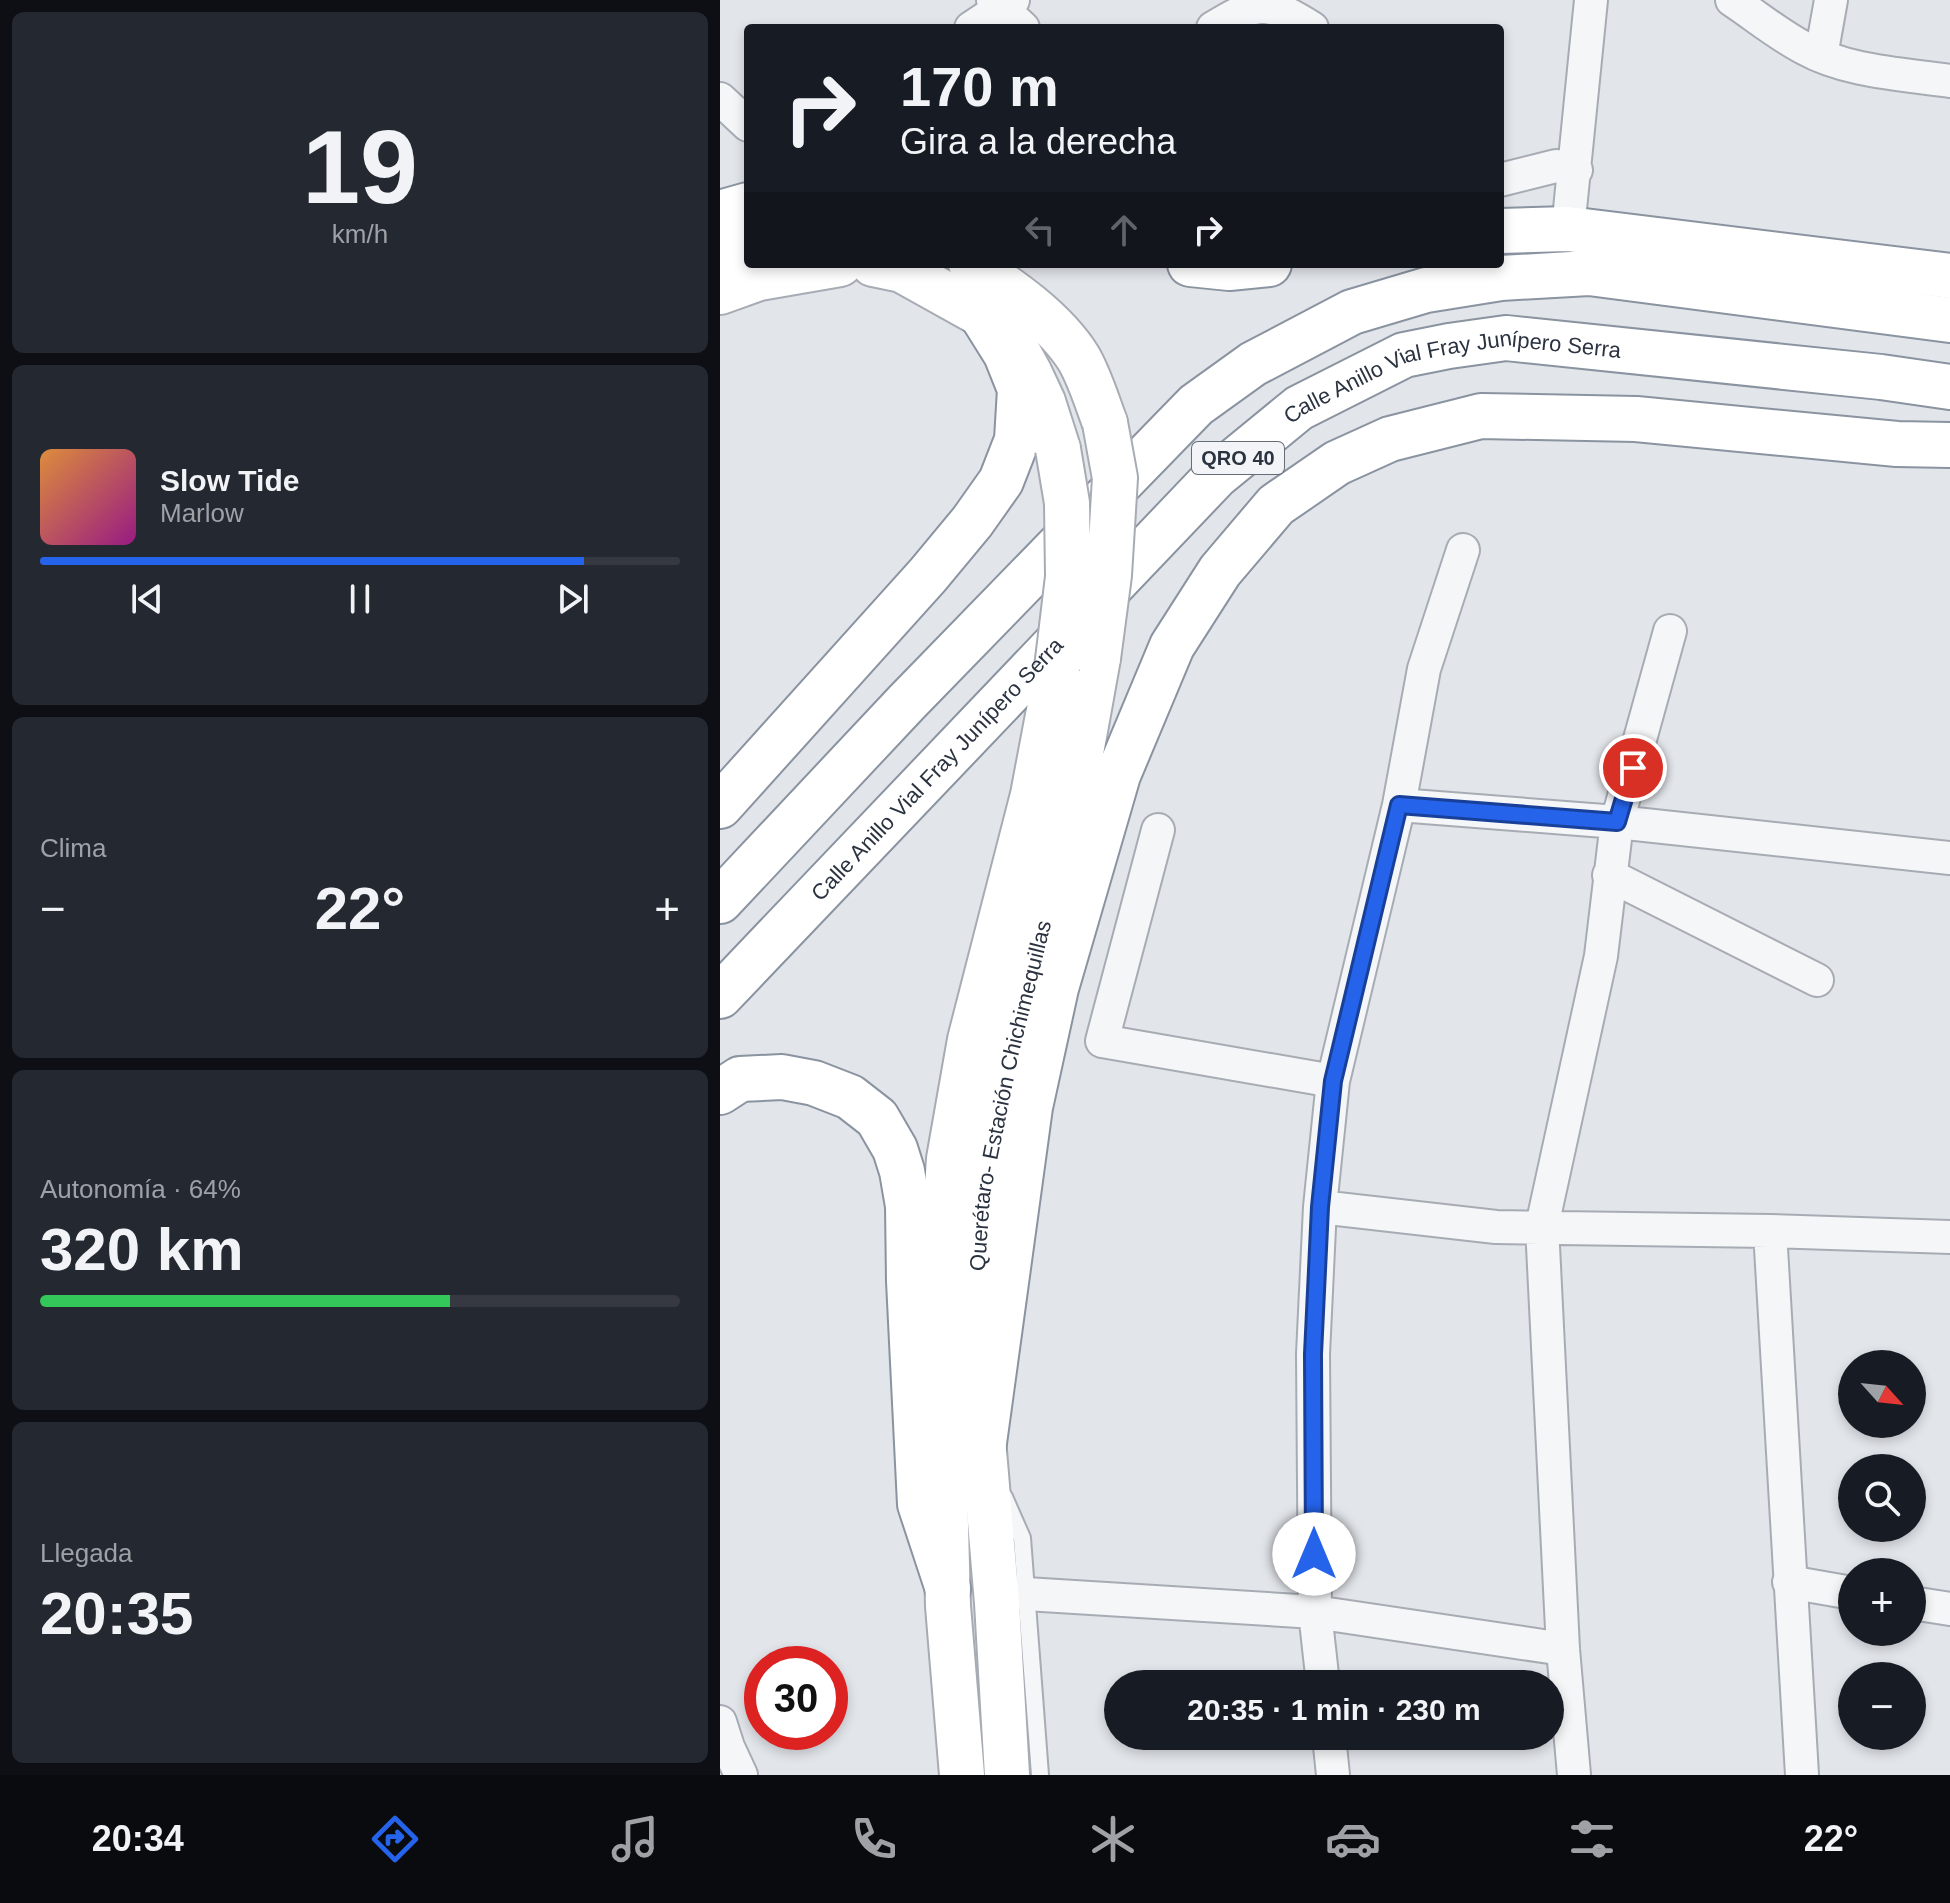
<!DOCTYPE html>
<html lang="es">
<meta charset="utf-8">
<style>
body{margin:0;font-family:Arial,sans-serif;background:#242831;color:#f1f3f6;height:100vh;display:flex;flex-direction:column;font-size:30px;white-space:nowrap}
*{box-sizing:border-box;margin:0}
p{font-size:26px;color:#9ea1a6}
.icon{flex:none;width:44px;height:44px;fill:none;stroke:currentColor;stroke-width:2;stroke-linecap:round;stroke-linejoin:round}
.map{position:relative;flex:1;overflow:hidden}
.details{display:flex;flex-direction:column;gap:12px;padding:12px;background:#0d0f14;width:720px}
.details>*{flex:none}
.banner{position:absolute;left:24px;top:24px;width:760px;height:244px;border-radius:8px;box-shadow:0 4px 12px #0003;background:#171b24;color:#f1f3f6;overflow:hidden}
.needle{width:52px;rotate:117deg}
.controls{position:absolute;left:1118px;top:1350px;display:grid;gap:16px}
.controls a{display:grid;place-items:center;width:88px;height:88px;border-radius:50%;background:#171b24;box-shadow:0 4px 12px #0003;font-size:40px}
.speed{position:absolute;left:24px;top:1646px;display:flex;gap:16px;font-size:40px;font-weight:700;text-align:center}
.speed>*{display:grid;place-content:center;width:104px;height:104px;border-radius:50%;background:#171b24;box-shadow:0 4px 12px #0003;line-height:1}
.speed .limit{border:12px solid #d22;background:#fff;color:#111}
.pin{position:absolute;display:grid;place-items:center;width:68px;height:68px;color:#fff;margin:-34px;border:4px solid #fff;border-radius:50%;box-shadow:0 2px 8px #0007}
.me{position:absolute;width:88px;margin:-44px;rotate:0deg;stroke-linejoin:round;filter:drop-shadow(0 0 6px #0008)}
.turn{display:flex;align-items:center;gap:28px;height:168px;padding:0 24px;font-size:36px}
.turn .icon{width:104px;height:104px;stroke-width:2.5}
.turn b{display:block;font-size:56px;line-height:68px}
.lanes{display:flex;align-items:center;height:76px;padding:0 24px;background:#0003;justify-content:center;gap:40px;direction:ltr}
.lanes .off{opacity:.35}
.big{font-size:60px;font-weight:700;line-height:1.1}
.details .widget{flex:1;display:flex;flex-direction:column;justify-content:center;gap:12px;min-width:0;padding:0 28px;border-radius:12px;background:#242831}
.details .dial{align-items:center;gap:0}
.dial b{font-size:104px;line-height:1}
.song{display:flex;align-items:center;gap:24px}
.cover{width:96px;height:96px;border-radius:12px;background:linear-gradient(135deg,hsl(30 70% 55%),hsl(310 70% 35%))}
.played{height:8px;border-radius:4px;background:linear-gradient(90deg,#2563eb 85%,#363941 85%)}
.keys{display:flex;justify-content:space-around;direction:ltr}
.heat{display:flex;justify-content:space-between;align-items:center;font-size:44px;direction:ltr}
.charge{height:12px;border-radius:6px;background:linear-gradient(90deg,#34c759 64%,#363941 0)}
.trip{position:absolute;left:384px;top:1670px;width:460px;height:80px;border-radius:40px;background:#171b24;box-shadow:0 4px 12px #0003;font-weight:700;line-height:80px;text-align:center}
.tab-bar{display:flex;height:128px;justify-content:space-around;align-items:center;background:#090b0e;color:#9ea1a6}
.tab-bar .icon{width:56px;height:56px}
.tab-bar .selected{color:#2563eb}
.tab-bar b{font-size:36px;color:#f1f3f6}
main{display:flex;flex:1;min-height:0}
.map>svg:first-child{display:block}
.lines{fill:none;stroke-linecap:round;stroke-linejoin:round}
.lane-casing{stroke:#a7acb4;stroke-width:20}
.street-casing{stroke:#a7acb4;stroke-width:36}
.secondary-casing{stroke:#a7acb4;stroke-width:48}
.highway-casing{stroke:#8a93a0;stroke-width:48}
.lane{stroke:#f5f6f8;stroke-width:16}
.street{stroke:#f5f6f8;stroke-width:32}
.secondary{stroke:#fff;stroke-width:44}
.highway{stroke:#fff;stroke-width:44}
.secondary-bridge-casing{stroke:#a7acb4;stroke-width:48;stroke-linecap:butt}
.secondary-bridge{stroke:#fff;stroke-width:44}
.route-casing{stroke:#184099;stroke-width:20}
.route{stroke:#2563eb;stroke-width:14}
.labels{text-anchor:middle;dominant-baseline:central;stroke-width:6;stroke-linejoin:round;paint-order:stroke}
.shield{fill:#f2f4f7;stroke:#676d78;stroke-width:2}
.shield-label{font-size:20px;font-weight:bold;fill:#2b3341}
.street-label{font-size:22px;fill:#2b3341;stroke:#f2f4f7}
</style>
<main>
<section class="details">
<div class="widget dial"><b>19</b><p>km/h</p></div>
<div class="widget">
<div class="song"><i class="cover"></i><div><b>Slow Tide</b><p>Marlow</p></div></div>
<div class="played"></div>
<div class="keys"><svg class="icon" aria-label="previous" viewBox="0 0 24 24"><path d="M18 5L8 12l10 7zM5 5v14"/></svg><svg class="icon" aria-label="pause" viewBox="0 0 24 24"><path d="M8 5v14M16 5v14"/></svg><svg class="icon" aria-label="next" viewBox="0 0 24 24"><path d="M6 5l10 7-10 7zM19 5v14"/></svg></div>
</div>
<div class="widget"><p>Clima</p>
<div class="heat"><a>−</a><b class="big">22°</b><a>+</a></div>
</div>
<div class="widget"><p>Autonomía · 64%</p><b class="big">320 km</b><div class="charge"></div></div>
<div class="widget"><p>Llegada</p><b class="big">20:35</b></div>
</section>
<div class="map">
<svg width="1230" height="1775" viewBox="0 0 1230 1775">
<rect width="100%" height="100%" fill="#e2e5ea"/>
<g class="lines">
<!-- lane casing -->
<g class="lane-casing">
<path id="lane" d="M 284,1497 L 302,1538 L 320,1775"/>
</g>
<!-- street casing -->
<g class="street-casing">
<path id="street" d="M 273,0 L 303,28
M 1012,0 C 1036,16 1059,35 1084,48 C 1127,72 1183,74 1230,81
M 251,28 L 293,0
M 493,28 C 539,0 547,0 592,28
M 1101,56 L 1111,0
M 0,99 L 28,125
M 780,180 L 836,166 L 856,170
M 848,229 L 871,0
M 679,805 L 897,822 L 1230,858
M 438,830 L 382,1041 L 613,1081
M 889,875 L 1097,980
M 600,1207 L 776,1227 L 1050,1231 L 1230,1237
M 1050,1231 L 1082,1775
M 1069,1582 L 1132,1593
M 306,1594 L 595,1612 L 843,1649
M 1192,1603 L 1230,1609
M 603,1684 L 595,1612 L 593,1354 L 600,1207 L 613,1081 L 679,805 L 704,669 L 743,550
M 0,1722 L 8,1747 L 21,1775
M 609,1736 L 613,1775
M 854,1775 L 843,1649 L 822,1226 L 881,956 L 897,822 L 950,631"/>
</g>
<!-- secondary casing -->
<g class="secondary-casing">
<g id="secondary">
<path d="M 0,251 L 28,242"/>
<path d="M 153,264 L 182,270 L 261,314 L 298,352 L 309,372 L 323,402 L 338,449"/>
<path d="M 251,264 C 288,288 335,320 359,359 C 370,378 377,402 385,423"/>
<path d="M 0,292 L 39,278 L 120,264"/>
<path d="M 242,1775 L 228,1606 L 220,1284 L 229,1159 L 250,1040 L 313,795 L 337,668"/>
<path id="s1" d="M 287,1775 L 277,1603 L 257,1369 L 256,1283 L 262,1195 L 291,1052 L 350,814 L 378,658"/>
</g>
</g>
<!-- highway casing -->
<g class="highway-casing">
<g id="highway">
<path d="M 0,213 L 28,205"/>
<path d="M 780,231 L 848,229 L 1230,276"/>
<path d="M 470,264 L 509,268 L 549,264"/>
<path d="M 0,806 L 208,575 L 252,522 L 281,481 L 297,440 L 300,389 L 286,354 L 261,314"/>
<path d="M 0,901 L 186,703 L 476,405 L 533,364 L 632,312 L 706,290 L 781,278 L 869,273 L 1230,320"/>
<path id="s2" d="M 0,996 L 496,476 L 579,408 L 684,355 L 729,346 L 786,338 L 1161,377 L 1230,387"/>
<path d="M 0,1092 L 20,1079 L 62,1077 L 94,1083 L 130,1097 L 157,1118 L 175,1149 L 182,1171 L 188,1206 L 189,1281 L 200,1504 L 228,1589"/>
<path d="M 263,1450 L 310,1107 L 336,988 L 398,775 L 452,646 L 500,571 L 556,505 L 617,463 L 670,439 L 761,416 L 916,419 L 1177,444 L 1230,445"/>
</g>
</g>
<!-- lane -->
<use href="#lane" class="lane"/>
<!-- street -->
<use href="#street" class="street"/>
<!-- secondary -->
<use href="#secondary" class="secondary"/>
<!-- highway -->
<use href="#highway" class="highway"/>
<!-- secondary-bridge casing -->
<g class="secondary-bridge-casing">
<path id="secondary-bridge" d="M 378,658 L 389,575 L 395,478 L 385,423
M 337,668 L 348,577 L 347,503 L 338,449"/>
</g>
<!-- secondary-bridge -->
<use href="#secondary-bridge" class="secondary-bridge"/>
</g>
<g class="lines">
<!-- route casing -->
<g class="route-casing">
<path id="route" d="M 594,1554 L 593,1354 L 600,1207 L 613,1081 L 679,805 L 897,822 L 913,768"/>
</g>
<!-- route -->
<use href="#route" class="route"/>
</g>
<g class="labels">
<!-- shield labels -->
<rect class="shield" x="472" y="442" width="92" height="32" rx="6"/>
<g class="shield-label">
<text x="518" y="458">QRO 40</text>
</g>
<!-- street labels -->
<g class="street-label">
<text stroke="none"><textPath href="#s2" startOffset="986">Calle Anillo Vial Fray Junípero Serra</textPath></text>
<text stroke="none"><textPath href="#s2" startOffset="314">Calle Anillo Vial Fray Junípero Serra</textPath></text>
<text stroke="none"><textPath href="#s1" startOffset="684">Querétaro- Estación Chichimequillas</textPath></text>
</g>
</g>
</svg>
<div class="controls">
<a><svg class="needle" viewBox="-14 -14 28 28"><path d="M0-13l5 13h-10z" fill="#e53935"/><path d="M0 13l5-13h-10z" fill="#9ea1a6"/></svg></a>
<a><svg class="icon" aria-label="search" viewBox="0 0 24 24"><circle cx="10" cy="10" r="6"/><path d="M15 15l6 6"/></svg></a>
<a>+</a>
<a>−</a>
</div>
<div class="speed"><div class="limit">30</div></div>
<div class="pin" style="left:913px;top:768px;background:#d93025"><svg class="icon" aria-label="arrive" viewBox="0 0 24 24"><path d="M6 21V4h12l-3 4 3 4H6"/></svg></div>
<svg class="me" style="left:594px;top:1554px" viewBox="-20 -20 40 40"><circle r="19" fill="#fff"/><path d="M0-13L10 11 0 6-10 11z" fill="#2563eb"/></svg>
<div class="trip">20:35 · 1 min · 230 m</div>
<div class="banner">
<div class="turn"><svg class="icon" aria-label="right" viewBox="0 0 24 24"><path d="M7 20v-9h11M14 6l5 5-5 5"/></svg><div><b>170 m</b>Gira a la derecha</div></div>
<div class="lanes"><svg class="icon off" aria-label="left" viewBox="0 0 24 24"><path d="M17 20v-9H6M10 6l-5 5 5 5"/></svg><svg class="icon off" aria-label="ahead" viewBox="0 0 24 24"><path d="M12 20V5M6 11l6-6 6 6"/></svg><svg class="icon" aria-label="right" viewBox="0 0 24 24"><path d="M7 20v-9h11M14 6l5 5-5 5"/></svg></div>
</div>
</div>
</main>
<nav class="tab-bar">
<b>20:34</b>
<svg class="icon selected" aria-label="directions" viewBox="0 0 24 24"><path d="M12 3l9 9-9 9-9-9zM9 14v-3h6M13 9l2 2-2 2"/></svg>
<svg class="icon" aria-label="music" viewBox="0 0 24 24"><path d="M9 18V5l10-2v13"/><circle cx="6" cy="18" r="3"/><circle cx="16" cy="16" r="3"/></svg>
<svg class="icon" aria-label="phone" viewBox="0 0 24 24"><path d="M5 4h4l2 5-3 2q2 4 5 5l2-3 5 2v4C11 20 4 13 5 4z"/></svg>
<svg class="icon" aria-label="climate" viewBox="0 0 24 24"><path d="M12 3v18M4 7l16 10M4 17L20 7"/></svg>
<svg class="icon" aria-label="car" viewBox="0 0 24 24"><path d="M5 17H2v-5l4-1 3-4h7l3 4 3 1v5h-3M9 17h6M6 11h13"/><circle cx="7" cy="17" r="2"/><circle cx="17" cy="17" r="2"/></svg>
<svg class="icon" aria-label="filters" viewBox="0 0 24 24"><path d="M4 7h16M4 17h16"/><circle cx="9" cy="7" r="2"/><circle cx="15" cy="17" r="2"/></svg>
<b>22°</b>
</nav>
